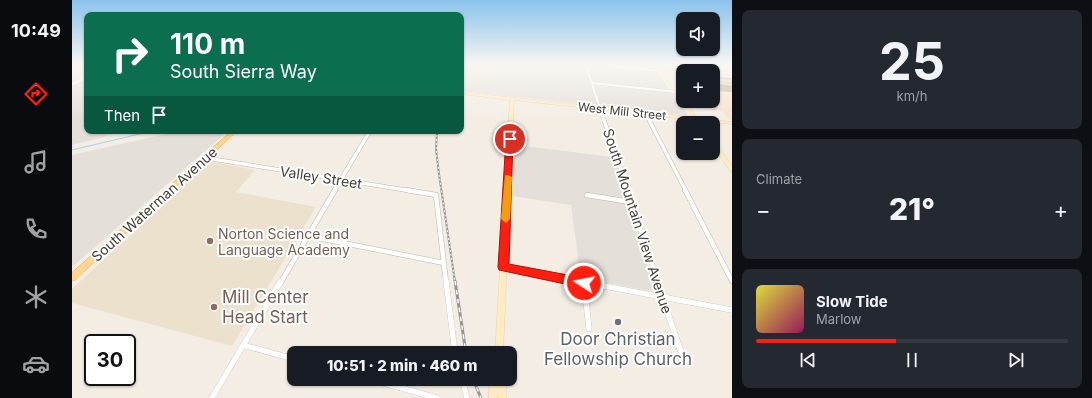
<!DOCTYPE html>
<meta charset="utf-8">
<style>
body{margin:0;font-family:Inter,sans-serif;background:#242831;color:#f1f3f6;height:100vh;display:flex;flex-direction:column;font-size:15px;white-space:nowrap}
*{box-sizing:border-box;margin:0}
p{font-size:13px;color:#9ea1a6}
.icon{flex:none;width:22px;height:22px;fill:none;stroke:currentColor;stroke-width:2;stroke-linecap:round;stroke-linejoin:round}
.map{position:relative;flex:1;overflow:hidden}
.sheet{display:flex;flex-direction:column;gap:10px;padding:10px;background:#0d0f14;width:360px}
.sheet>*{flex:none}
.guide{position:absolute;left:12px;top:12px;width:380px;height:122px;border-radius:8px;box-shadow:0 1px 3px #0004;background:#0b6e4f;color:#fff;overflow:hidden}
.tools{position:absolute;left:604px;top:12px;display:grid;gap:8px}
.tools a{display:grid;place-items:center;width:44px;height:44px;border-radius:8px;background:#171b24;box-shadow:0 1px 3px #0004;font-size:20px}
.speed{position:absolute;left:12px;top:334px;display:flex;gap:8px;font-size:20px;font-weight:700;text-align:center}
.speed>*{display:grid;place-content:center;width:52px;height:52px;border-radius:50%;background:#171b24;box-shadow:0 1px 3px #0004;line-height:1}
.speed .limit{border:2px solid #111;border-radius:6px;background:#fff;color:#111}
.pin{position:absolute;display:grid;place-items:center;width:34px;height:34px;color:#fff;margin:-17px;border:2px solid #fff;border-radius:50%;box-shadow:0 1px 4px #0007}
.me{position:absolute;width:44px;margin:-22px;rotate:281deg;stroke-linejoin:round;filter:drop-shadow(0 0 3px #0008)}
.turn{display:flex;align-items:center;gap:14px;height:84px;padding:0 20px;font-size:18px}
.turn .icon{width:52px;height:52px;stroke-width:2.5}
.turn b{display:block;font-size:28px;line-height:34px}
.then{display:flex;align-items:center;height:38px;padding:0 20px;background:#0003;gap:8px;font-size:15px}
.big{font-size:30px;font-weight:800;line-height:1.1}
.sheet .card{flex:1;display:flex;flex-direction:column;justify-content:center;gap:6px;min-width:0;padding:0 14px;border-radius:8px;background:#242831}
.sheet .dial{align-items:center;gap:0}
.dial b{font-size:52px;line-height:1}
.song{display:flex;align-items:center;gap:12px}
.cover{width:48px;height:48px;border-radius:6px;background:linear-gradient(135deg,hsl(60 70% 55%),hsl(330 70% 35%))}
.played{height:4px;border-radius:2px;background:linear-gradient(90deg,#ff1e0f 45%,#363941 45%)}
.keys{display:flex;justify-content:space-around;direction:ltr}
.heat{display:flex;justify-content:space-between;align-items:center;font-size:22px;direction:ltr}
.trip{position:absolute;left:215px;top:346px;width:230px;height:40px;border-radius:8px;background:#171b24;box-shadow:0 1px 3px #0004;font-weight:800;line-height:40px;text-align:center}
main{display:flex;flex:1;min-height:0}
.dock{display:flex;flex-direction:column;width:72px;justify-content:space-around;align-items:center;background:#090b0e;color:#9ea1a6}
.dock .icon{width:28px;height:28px}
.dock .selected{color:#ff1e0f}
.dock b{font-size:18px;color:#f1f3f6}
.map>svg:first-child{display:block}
.commercial{fill:#f6e2ce}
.industrial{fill:#e5dfd9}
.education{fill:#ece1cd}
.parking{fill:#e3e0dd}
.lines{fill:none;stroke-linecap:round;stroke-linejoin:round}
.stream{stroke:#9ed7f2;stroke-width:1}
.street-far3-casing{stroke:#c1b7aa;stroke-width:3}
.street-far2-casing{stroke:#c1b7aa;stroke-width:4.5}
.street-far1-casing{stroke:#c1b7aa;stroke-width:5.5}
.street-casing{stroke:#c1b7aa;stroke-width:6}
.secondary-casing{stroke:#d4bd92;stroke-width:0.5}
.primary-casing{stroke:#e6b25e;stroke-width:1}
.street-far3{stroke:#fff;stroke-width:2.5}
.street-far2{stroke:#fff;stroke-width:3.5}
.street-far1{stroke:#fff;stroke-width:4.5}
.street{stroke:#fff;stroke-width:5.5}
.secondary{fill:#ffebc2;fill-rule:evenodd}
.primary{fill:#ffd691;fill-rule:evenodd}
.rail-far1-casing{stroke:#949494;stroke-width:2}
.rail-casing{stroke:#949494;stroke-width:3}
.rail-far1{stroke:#fff;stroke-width:1;stroke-dasharray:2;stroke-linecap:butt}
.rail{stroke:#fff;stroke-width:1.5;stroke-dasharray:4.5;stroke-linecap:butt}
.wall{fill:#b9aea2}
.building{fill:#d7cabc;stroke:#968d84}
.route{fill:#ff1e0f;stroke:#a6140a}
.slow{fill:#f59e0b}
.education-dot{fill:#8d6e63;stroke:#fff;stroke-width:1.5}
.worship-dot{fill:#6b7280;stroke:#fff;stroke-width:1.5}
.labels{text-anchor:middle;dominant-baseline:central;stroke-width:4;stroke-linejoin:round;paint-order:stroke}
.far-street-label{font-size:12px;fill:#453d34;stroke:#fff}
.street-label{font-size:14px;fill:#453d34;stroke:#fff}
.education-label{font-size:14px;fill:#785e54;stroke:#fff;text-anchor:start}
.near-education-label{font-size:17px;fill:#785e54;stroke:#fff;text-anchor:start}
.near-worship-label{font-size:17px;fill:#5b616d;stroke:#fff}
</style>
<main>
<nav class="dock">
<b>10:49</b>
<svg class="icon selected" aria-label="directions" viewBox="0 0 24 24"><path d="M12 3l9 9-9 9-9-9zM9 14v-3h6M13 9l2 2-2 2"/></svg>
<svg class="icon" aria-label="music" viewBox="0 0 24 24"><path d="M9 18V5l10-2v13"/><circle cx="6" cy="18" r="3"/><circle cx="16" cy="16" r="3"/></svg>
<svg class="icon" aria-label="phone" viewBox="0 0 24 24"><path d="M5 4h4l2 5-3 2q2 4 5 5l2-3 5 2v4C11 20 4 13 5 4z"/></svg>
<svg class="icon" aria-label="climate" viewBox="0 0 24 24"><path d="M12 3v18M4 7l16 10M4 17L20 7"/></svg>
<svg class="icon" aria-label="car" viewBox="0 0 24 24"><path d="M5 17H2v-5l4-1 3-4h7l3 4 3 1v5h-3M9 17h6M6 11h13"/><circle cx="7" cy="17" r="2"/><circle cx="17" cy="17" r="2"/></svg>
</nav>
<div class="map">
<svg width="660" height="398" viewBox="0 0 660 398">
<rect width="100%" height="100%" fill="#f3ede4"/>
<!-- commercial -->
<path class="commercial" d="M 591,65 L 660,65 L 660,120 L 658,120 L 650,111 L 621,108 L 616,101 L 641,101 L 641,71 L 611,71 L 611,94 Z"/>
<!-- industrial -->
<path class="industrial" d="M 399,65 L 521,65 L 585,71 L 598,90 L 597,90 L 600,92 L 616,115 L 389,91 L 389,68 Z
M 0,72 L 15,73 L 15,131 L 42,131 L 32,137 L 0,145 Z
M 107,131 L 156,131 L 0,267 L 0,155 Z
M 443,145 L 541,157 L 584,292 L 509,278 L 499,205 L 440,196 Z"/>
<!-- education -->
<path class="education" d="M 141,162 L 183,170 L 164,192 L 244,207 L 160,346 L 0,303 L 0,289 L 135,164 Z"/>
<!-- parking -->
<path class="parking" d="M 591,65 L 615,65 L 621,71 L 611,71 L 611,93 Z
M 641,100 L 650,111 L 622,108 L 617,101 L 641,101 Z"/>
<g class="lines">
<!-- stream -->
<path class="stream" d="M 0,150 L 80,131"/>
<!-- street-far3 casing -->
<g class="street-far3-casing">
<path id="street-far3" d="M 514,65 L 532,121
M 526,65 L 590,71
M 520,83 L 605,92
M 0,84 L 15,77
M 574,113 L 578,121"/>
</g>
<!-- street-far2 casing -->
<g class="street-far2-casing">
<path id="street-far2" d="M 532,120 L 556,191
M 577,120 L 614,191
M 134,158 L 340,191
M 262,191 L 298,131"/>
</g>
<!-- street-far1 casing -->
<g class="street-far1-casing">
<path id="street-far1" d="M 334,190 L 364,195 L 374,282
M 555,190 L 586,282
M 613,190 L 660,281
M 515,195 L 558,202
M 236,236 L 372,263
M 431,267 L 510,282
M 209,282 L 263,190"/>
</g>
<!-- street casing -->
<g class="street-casing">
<path id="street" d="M 374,281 L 383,353
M 505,281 L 660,310
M 585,281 L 610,355
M 512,283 L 517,329
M 171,345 L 222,359
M 297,379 L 365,398
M 390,379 L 395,398
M 140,398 L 209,281"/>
</g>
<!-- secondary casing -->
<g class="secondary-casing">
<path id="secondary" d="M 585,65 L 588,65 L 611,98 L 611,101 L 613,101 L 625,118 L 660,122 L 660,124 L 442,100 L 431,353 L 423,353 L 438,100 L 389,94 L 389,92 L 621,117 Z
M 641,142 L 643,142 L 660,166 L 660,172 L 658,171 L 641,146 Z
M 418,379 L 434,379 L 434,398 L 426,398 L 426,394 L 425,398 L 417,398 Z"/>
</g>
<!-- primary casing -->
<g class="primary-casing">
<path id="primary" d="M 160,131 L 165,131 L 3,280 L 0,281 L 0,273 Z"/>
</g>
<!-- street-far3 -->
<use href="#street-far3" class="street-far3"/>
<!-- street-far2 -->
<use href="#street-far2" class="street-far2"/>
<!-- street-far1 -->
<use href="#street-far1" class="street-far1"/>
<!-- street -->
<use href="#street" class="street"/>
<!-- secondary -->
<use href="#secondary" class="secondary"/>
<!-- primary -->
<use href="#primary" class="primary"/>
<!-- rail-far1 casing -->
<g class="rail-far1-casing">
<path id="rail-far1" d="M 365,131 L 364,149 L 367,174 L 383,282"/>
</g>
<!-- rail casing -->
<g class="rail-casing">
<path id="rail" d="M 383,281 L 394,353
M 401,379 L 409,398"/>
</g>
<!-- rail-far1 -->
<use href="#rail-far1" class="rail-far1"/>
<!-- rail -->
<use href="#rail" class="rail"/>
</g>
<!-- wall -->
<path class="wall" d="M 641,77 L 660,79 L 660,92 L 645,91 L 641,86 Z"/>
<!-- building -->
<path class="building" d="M 641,77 L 660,79 L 660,87 L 648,85 Z"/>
<!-- sky -->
<linearGradient id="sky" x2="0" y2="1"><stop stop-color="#8ac2ec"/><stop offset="0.54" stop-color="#faf7f3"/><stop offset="1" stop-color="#faf7f3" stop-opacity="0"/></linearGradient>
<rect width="660" height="121" fill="url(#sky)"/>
<!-- route -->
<path class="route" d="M 438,136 L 441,139 L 437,264 L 512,278 L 516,279 L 517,283 L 516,286 L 512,288 L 427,270 L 426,267 L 434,139 Z"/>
<!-- slow -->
<path class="slow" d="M 433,175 L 436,175 L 440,177 L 438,219 L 434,223 L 429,219 Z"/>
<!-- markers -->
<g class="education-dot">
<circle cx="138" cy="241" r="4"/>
<circle cx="142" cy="307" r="4"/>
</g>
<circle class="worship-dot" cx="546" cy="322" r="4"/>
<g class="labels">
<!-- far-street labels -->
<g class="far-street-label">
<text transform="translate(550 111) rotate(6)">West Mill Street</text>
</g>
<!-- street labels -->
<g class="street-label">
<text transform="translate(249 177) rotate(9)">Valley Street</text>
<text transform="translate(82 204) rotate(-42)">South Waterman Avenue</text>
<text transform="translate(566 221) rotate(72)">South Mountain View Avenue</text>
</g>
<!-- education labels -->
<g class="education-label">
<text x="146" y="233">Norton Science and<tspan x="146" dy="16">Language Academy</tspan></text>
</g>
<!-- near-education labels -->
<g class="near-education-label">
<text x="150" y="297">Mill Center<tspan x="150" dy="20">Head Start</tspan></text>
</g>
<!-- near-worship labels -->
<g class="near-worship-label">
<text x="546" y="339">Door Christian<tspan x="546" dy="20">Fellowship Church</tspan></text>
</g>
</g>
</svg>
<div class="tools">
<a><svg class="icon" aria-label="sound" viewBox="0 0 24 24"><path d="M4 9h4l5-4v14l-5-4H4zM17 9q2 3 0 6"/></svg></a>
<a>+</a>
<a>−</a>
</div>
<div class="speed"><div class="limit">30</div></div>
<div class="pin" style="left:438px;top:139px;background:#d93025"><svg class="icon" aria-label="arrive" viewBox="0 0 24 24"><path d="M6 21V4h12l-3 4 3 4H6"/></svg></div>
<svg class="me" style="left:512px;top:283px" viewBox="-20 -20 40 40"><circle r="17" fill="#ff1e0f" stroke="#fff" stroke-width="3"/><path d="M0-11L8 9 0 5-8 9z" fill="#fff"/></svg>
<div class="trip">10:51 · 2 min · 460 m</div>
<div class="guide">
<div class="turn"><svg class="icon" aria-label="right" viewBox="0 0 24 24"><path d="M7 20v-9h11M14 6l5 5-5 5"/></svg><div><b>110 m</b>South Sierra Way</div></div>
<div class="then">Then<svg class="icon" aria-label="arrive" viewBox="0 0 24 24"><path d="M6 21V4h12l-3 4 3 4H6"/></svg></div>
</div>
</div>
<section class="sheet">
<div class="card dial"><b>25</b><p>km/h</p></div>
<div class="card"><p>Climate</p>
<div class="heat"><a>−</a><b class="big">21°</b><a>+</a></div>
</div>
<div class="card">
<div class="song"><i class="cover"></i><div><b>Slow Tide</b><p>Marlow</p></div></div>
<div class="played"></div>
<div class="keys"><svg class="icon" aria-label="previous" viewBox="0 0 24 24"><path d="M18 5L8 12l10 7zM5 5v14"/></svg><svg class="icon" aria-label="pause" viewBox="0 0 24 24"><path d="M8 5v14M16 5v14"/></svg><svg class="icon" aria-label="next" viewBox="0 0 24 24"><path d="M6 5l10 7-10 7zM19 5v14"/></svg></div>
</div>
</section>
</main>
